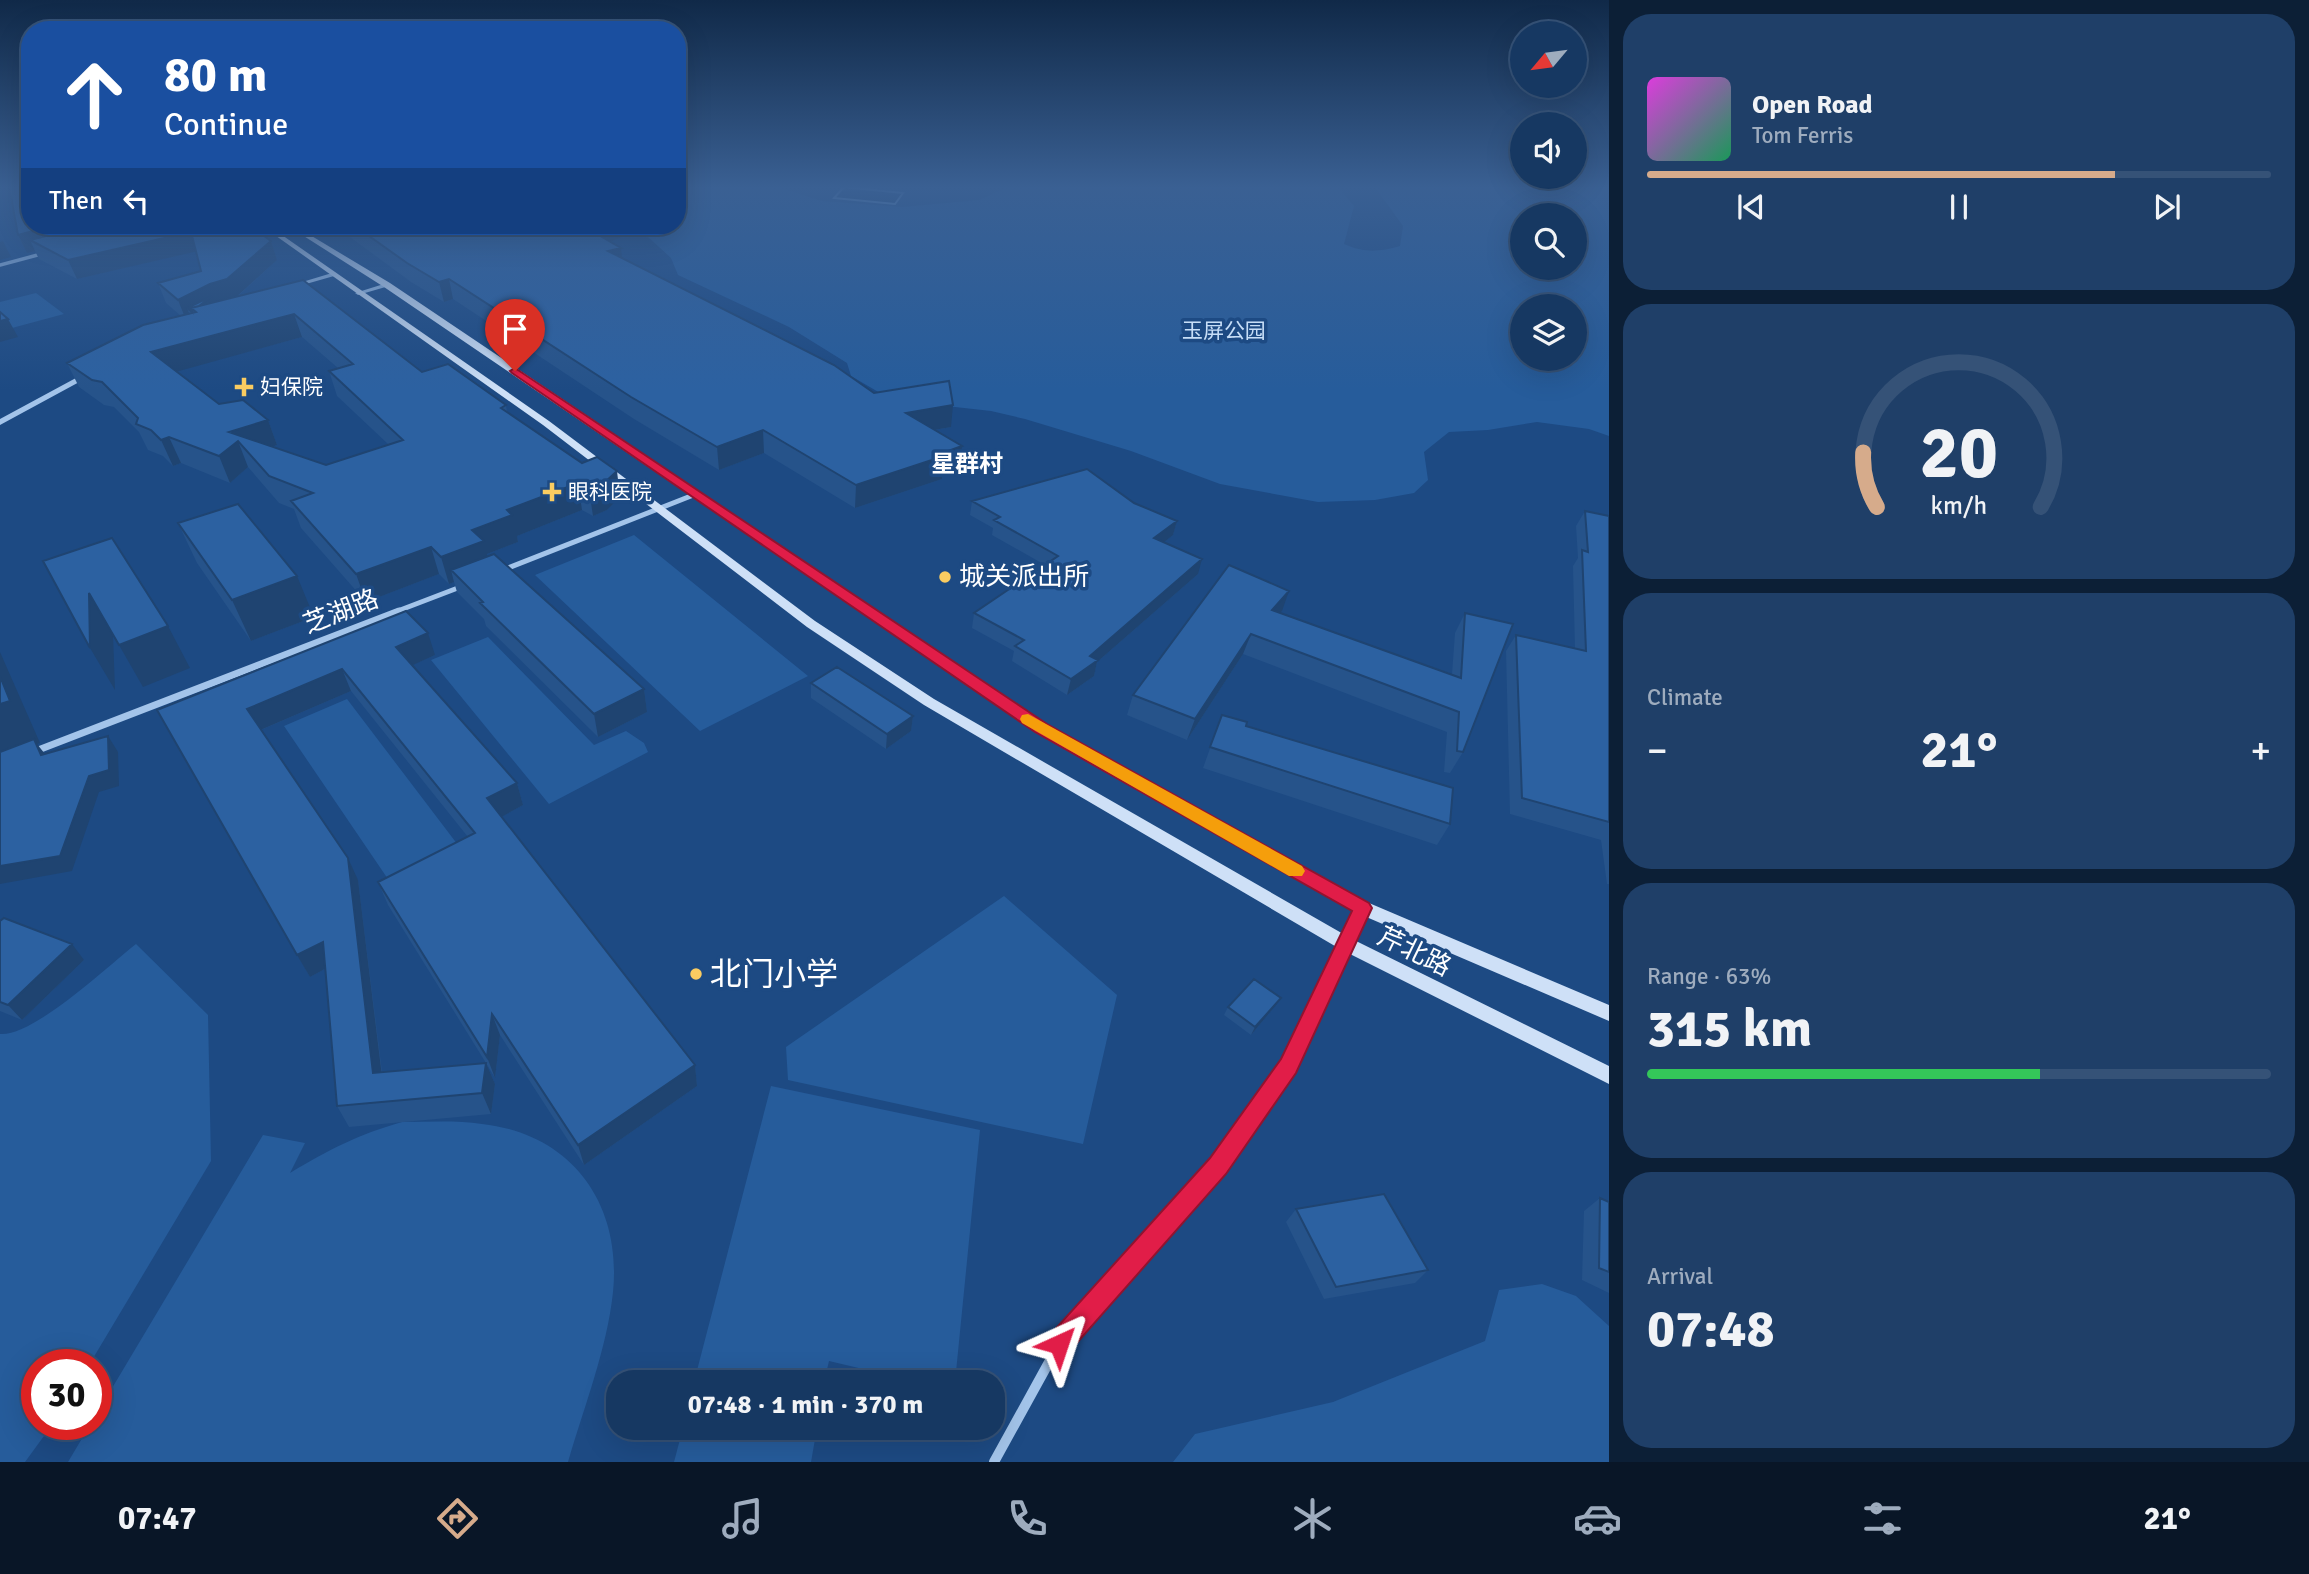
<!DOCTYPE html>
<meta charset="utf-8">
<style>
body{margin:0;font-family:Signika,"Noto Sans SC",sans-serif;background:#1f3f68;color:#f1f3f6;height:100vh;display:flex;flex-direction:column;font-size:26px;white-space:nowrap}
*{box-sizing:border-box;margin:0}
p{font-size:23px;color:#9eacbe}
.icon{flex:none;width:38px;height:38px;fill:none;stroke:currentColor;stroke-width:2;stroke-linecap:round;stroke-linejoin:round}
.map{position:relative;flex:1;overflow:hidden}
.panel{display:flex;flex-direction:column;gap:14px;padding:14px;background:#0c1f36;width:700px}
.panel>*{flex:none}
.hud{position:absolute;left:21px;top:21px;width:665px;height:214px;border-radius:28px;box-shadow:0 7px 28px #0002,0 0 0 2px #355277;background:#1a4fa0;color:#fff;overflow:hidden}
.needle{width:46px;rotate:241deg}
.tools{position:absolute;left:1510px;top:21px;display:grid;gap:14px}
.tools a{display:grid;place-items:center;width:77px;height:77px;border-radius:50%;background:#163862;box-shadow:0 7px 28px #0002,0 0 0 2px #355277;font-size:35px}
.speed{position:absolute;left:21px;top:1349px;display:flex;gap:14px;font-size:35px;font-weight:700;text-align:center}
.speed>*{display:grid;place-content:center;width:91px;height:91px;border-radius:50%;background:#163862;box-shadow:0 7px 28px #0002,0 0 0 2px #355277;line-height:1}
.speed .limit{border:10px solid #d22;background:#fff;color:#111}
.pin{position:absolute;display:grid;place-items:center;width:60px;height:60px;color:#fff;margin:-72px -30px;border-radius:50% 50% 50% 0;rotate:-45deg;box-shadow:0 0 7px #0007}
.pin .icon{rotate:45deg}
.me{position:absolute;width:77px;margin:-38px;rotate:42deg;stroke-linejoin:round;filter:drop-shadow(0 0 5px #0008)}
.turn{display:flex;align-items:center;gap:24px;height:147px;padding:0 28px;font-size:32px}
.turn .icon{width:91px;height:91px;stroke-width:2.5}
.turn b{display:block;font-size:49px;line-height:60px}
.then{display:flex;align-items:center;height:66px;padding:0 28px;background:#0003;gap:14px;font-size:26px}
.big{font-size:52px;font-weight:700;line-height:1.1}
.panel .widget{flex:1;display:flex;flex-direction:column;justify-content:center;gap:10px;min-width:0;padding:0 24px;border-radius:28px;background:#1f3f68}
.panel .dial{align-items:center;gap:0}
.dial svg{height:182px;overflow:visible;fill:none;stroke:#355277;stroke-width:7;stroke-linecap:round;text-anchor:middle}
.dial text{fill:#f1f3f6;stroke:none}
.song{display:flex;align-items:center;gap:21px}
.cover{width:84px;height:84px;border-radius:10px;background:linear-gradient(135deg,hsl(300 70% 55%),hsl(150 70% 35%))}
.played{height:7px;border-radius:4px;background:linear-gradient(90deg,#d6ab8b 75%,#355277 75%)}
.keys{display:flex;justify-content:space-around;direction:ltr}
.heat{display:flex;justify-content:space-between;align-items:center;font-size:38px;direction:ltr}
.charge{height:10px;border-radius:5px;background:linear-gradient(90deg,#34c759 63%,#355277 0)}
.trip{position:absolute;left:606px;top:1370px;width:399px;height:70px;border-radius:28px;background:#163862;box-shadow:0 7px 28px #0002,0 0 0 2px #355277;font-weight:700;line-height:70px;text-align:center}
.tabs{display:flex;height:112px;justify-content:space-around;align-items:center;background:#091627;color:#9eacbe}
.tabs .icon{width:49px;height:49px}
.tabs .on{color:#d6ab8b}
.tabs b{font-size:32px;color:#f1f3f6}
main{display:flex;flex:1;min-height:0}
.map>svg:first-child{display:block}
.green{fill:#265c9b;fill-rule:evenodd}
.water{fill:#133661;stroke:#96bfec;stroke-width:2}
.lines{fill:none;stroke-linecap:round;stroke-linejoin:round}
.minor-far4{stroke:#a3c4ea;stroke-width:3.5}
.minor-far3{stroke:#a3c4ea;stroke-width:5}
.minor-far2{stroke:#a3c4ea;stroke-width:7}
.minor-far1{stroke:#a3c4ea;stroke-width:9}
.minor{stroke:#a3c4ea;stroke-width:10}
.tertiary{fill:#a3c4ea;fill-rule:evenodd}
.secondary{fill:#cee0f7;fill-rule:evenodd}
.wall{fill:#26538a;fill-rule:evenodd}
.shaded-wall{fill:#1f4471}
.building{fill:#2c61a1;stroke:#1f4471;stroke-width:2;fill-rule:evenodd}
.route{fill:#e11d48;stroke:#92132f;stroke-width:2}
.slow{fill:#f59e0b}
.poi-dot{fill:#facc61;stroke:#1d4a83;stroke-width:2.5}
.labels{text-anchor:middle;dominant-baseline:central;stroke-width:7;stroke-linejoin:round;paint-order:stroke}
.far-park-label{font-size:21px;fill:#c7def7;stroke:#1d4a83}
.far-poi-label{font-size:21px;fill:#fff;stroke:#1d4a83;text-anchor:start}
.far-quarter-label{font-size:24px;font-weight:bold;fill:#fff;stroke:#1d4a83}
.poi-label{font-size:26px;fill:#fff;stroke:#1d4a83;text-anchor:start}
.street-label{font-size:26px;fill:#fff;stroke:#1d4a83}
.near-poi-label{font-size:32px;fill:#fff;stroke:#1d4a83;text-anchor:start}
</style>
<main>
<div class="map">
<svg width="1609" height="1462" viewBox="0 0 1609 1462">
<rect width="100%" height="100%" fill="#1d4a83"/>
<!-- green -->
<path class="green" d="M 677,186 L 775,186 L 822,201 L 902,207 L 979,200 L 1010,186 L 1337,186 L 1354,206 L 1344,244 C 1364,253 1379,252 1400,246 L 1403,226 L 1374,186 L 1609,186 L 1609,436 L 1589,429 L 1537,422 L 1488,430 L 1449,432 L 1424,452 L 1428,480 L 1414,493 L 1375,500 L 1318,502 L 1220,484 L 1131,451 L 1025,419 L 991,411 L 892,400 L 851,376 L 847,363 L 789,327 L 678,275 L 671,258 L 648,237 L 664,226 L 677,226 L 681,203 L 677,197 ZM 1522,215 L 1575,215 L 1575,268 L 1522,268 ZM 1522,306 L 1575,306 L 1575,359 L 1522,359 Z
M 36,293 L 64,314 L 12,328 L 0,318 L 0,302 Z
M 634,535 L 808,676 L 700,731 L 535,575 Z
M 488,637 L 594,745 L 626,731 L 644,743 L 648,752 L 549,804 L 431,660 Z
M 347,699 L 461,849 L 392,885 L 284,726 Z
M 1004,896 L 1117,995 L 1083,1144 L 788,1080 L 786,1047 Z
M 136,944 L 208,1015 L 211,1161 L 89,1365 L 37,1365 L 37,1424 L 52,1425 L 25,1462 L 0,1462 L 0,1034 C 33,1037 108,966 136,944 Z
M 771,1086 L 980,1130 L 955,1382 L 918,1382 L 829,1361 L 824,1382 L 694,1382 Z
M 402,1122 C 429,1122 456,1120 482,1124 C 572,1134 622,1204 613,1292 C 607,1349 584,1407 568,1462 L 68,1462 L 90,1425 L 96,1424 L 96,1415 L 263,1135 L 305,1143 L 290,1173 C 330,1149 357,1135 402,1122 Z
M 1542,1284 L 1576,1296 L 1609,1326 L 1609,1462 L 1173,1462 L 1195,1434 L 1333,1402 L 1485,1341 L 1499,1290 Z
M 683,1428 L 817,1428 L 811,1462 L 674,1462 Z"/>
<!-- water -->
<path class="water" d="M 844,187 L 903,193 L 895,204 L 834,198 Z"/>
<g class="lines">
<!-- minor-far4 -->
<path class="minor-far4" d="M 0,265 L 45,253"/>
<!-- minor-far3 -->
<path class="minor-far3" d="M 503,570 L 696,494
M 395,612 L 463,586"/>
<!-- minor-far2 -->
<path class="minor-far2" d="M 33,752 L 399,611"/>
<!-- minor-far1 -->
<path class="minor-far1" d="M 1256,1112 L 1288,1066 L 1345,944"/>
<!-- minor -->
<path class="minor" d="M 994,1462 L 1059,1344 L 1218,1166 L 1257,1110"/>
<!-- tertiary -->
<path class="tertiary" d="M 332,273 L 334,274 L 334,276 L 292,288 L 289,286 Z
M 387,283 L 389,284 L 389,286 L 358,295 L 355,293 Z
M 87,372 L 94,374 L 0,425 L 0,419 Z
M 1363,902 L 1368,904 L 1370,908 L 1353,944 L 1351,948 L 1346,950 L 1341,948 L 1339,944 L 1356,908 L 1358,904 Z"/>
<!-- secondary -->
<path class="secondary" d="M 262,226 L 269,226 L 549,421 L 815,621 L 934,699 L 1352,939 L 1609,1066 L 1609,1084 L 1340,949 L 924,705 L 807,627 L 543,425 Z
M 288,226 L 295,226 L 390,283 L 1046,725 L 1369,903 L 1609,1005 L 1609,1021 L 1357,913 L 1036,731 L 384,287 Z"/>
</g>
<!-- wall -->
<path class="wall" d="M 335,226 L 648,226 L 610,242 L 622,258 L 874,393 L 951,427 L 935,430 L 959,468 L 942,475 L 942,479 L 855,508 L 764,453 L 719,470 L 634,419 L 453,299 L 444,302 L 411,282 Z
M 18,235 L 271,241 L 277,260 L 237,297 L 303,280 L 422,372 L 506,405 L 507,412 L 620,497 L 607,510 L 593,516 L 582,510 L 517,536 L 518,542 L 487,554 L 488,556 L 644,689 L 647,712 L 598,737 L 486,626 L 484,619 L 457,592 L 454,582 L 449,584 L 439,574 L 366,602 L 301,528 L 294,509 L 279,503 L 248,467 L 230,483 L 181,463 L 173,466 L 163,456 L 148,450 L 139,432 L 114,407 L 104,405 L 79,387 L 67,363 L 181,316 L 166,303 L 158,283 L 201,271 L 196,251 L 77,279 L 39,259 L 35,251 L 27,253 ZM 302,337 L 338,368 L 329,371 L 337,396 L 388,444 L 326,465 L 273,447 L 277,445 L 268,420 L 219,404 L 177,371 Z
M 972,501 L 1134,503 L 1177,521 L 1173,535 L 1163,542 L 1198,574 L 1097,662 L 1094,676 L 1067,695 L 1012,661 L 1014,651 L 972,628 L 974,613 L 1045,565 L 992,535 L 993,528 L 970,515 Z
M 1585,511 L 1609,516 L 1609,884 L 1607,884 L 1601,840 L 1510,814 L 1506,651 L 1516,635 L 1575,649 L 1573,566 L 1578,558 L 1576,526 Z
M 178,523 L 314,617 L 251,641 L 197,563 Z
M 406,611 L 435,655 L 412,665 L 517,783 L 523,805 L 501,817 L 695,1065 L 697,1086 L 584,1165 L 500,1035 L 495,1078 L 486,1063 L 495,1084 L 491,1114 L 349,1127 L 337,1106 L 325,969 L 310,977 L 157,710 ZM 351,691 L 468,837 L 378,882 L 388,905 L 486,1063 L 382,1072 L 358,880 L 261,730 Z
M 1282,611 L 1280,613 L 1452,674 L 1455,633 L 1465,613 L 1463,752 L 1450,773 L 1444,772 L 1447,732 L 1243,654 L 1187,740 L 1127,715 L 1133,695 Z
M 811,683 L 913,716 L 911,731 L 886,749 L 811,698 Z
M 1222,715 L 1246,726 L 1450,824 L 1437,845 L 1203,768 Z
M 0,921 L 84,960 L 22,1020 L 0,1011 Z
M 1276,1005 L 1251,1035 L 1224,1015 L 1228,1007 Z
M 1600,1198 L 1609,1202 L 1609,1293 L 1582,1280 L 1584,1211 Z
M 1296,1209 L 1428,1270 L 1415,1283 L 1324,1299 L 1286,1222 Z"/>
<!-- shaded-wall -->
<path class="shaded-wall" d="M 52,226 L 128,226 L 30,240 L 35,251 L 27,253 L 18,235 Z
M 602,226 L 648,226 L 593,249 L 590,230 Z
M 191,232 L 198,251 L 77,279 L 68,260 Z
M 3,241 L 11,257 L 0,260 L 0,242 Z
M 271,241 L 277,260 L 234,299 L 196,312 L 191,308 L 192,312 L 187,308 L 191,318 L 186,320 L 178,300 Z
M 621,248 L 623,267 L 608,251 Z
M 449,279 L 453,299 L 444,302 L 439,282 Z
M 294,314 L 302,337 L 161,376 L 151,352 Z
M 8,319 L 18,337 L 0,342 L 0,321 Z
M 953,405 L 951,427 L 905,435 L 906,413 Z
M 268,420 L 277,445 L 250,455 L 238,441 L 248,467 L 230,483 L 219,456 L 229,432 Z
M 763,430 L 764,453 L 719,470 L 717,447 Z
M 169,437 L 181,463 L 173,466 L 161,440 Z
M 962,446 L 959,468 L 942,475 L 942,479 L 855,508 L 856,485 Z
M 617,471 L 620,497 L 607,510 L 593,516 L 589,489 Z
M 578,483 L 582,510 L 517,536 L 518,542 L 487,554 L 491,568 L 451,570 L 454,582 L 449,584 L 441,557 L 472,530 L 507,510 Z
M 1177,521 L 1173,535 L 1150,553 L 1154,538 Z
M 431,547 L 439,574 L 366,602 L 356,574 Z
M 1202,559 L 1198,574 L 1097,662 L 1094,676 L 1067,695 L 1071,679 L 1090,656 Z
M 297,576 L 314,617 L 251,641 L 232,600 Z
M 1289,591 L 1282,611 L 1264,630 L 1272,610 Z
M 89,593 L 113,634 L 115,690 L 90,648 Z
M 168,626 L 190,668 L 143,687 L 119,645 Z
M 428,633 L 435,655 L 404,669 L 396,647 Z
M 1251,634 L 1243,654 L 1187,740 L 1195,719 Z
M 0,652 L 40,743 L 37,744 L 45,754 L 0,759 Z
M 342,669 L 351,691 L 258,731 L 247,709 Z
M 644,689 L 647,712 L 598,737 L 594,714 Z
M 913,716 L 911,731 L 886,749 L 887,734 Z
M 108,736 L 118,752 L 119,786 L 99,792 L 72,871 L 0,884 L 0,866 L 89,776 Z
M 517,783 L 523,805 L 494,821 L 487,798 Z
M 348,858 L 358,880 L 384,1093 L 373,1073 Z
M 323,942 L 334,964 L 310,977 L 297,955 Z
M 72,944 L 84,960 L 22,1020 L 8,1005 Z
M 1281,998 L 1276,1005 L 1251,1035 L 1255,1027 Z
M 492,1014 L 500,1035 L 495,1078 L 487,1057 Z
M 486,1063 L 495,1084 L 491,1114 L 482,1093 Z
M 695,1065 L 697,1086 L 584,1165 L 578,1145 Z"/>
<!-- building -->
<path class="building" d="M 9,186 L 30,186 L 30,226 L 52,226 L 18,235 Z
M 86,226 L 250,226 L 271,241 L 227,279 L 210,284 L 178,300 L 158,283 L 201,271 L 191,232 L 68,260 L 30,240 Z
M 355,226 L 602,226 L 590,230 L 621,248 L 608,251 L 834,365 L 874,393 L 949,381 L 953,405 L 906,413 L 962,446 L 940,454 L 944,456 L 856,485 L 763,430 L 717,447 L 631,397 L 449,279 L 439,282 L 407,263 Z
M 303,280 L 422,372 L 448,364 L 506,405 L 501,408 L 582,463 L 597,457 L 617,471 L 603,484 L 589,489 L 578,483 L 507,510 L 512,515 L 472,530 L 484,541 L 441,557 L 431,547 L 356,574 L 291,501 L 313,493 L 269,476 L 238,441 L 219,456 L 169,437 L 161,440 L 151,430 L 136,424 L 138,418 L 102,382 L 92,380 L 67,363 L 143,325 L 196,312 L 191,308 ZM 294,314 L 353,364 L 329,371 L 403,440 L 326,465 L 229,432 L 268,420 L 243,400 L 219,404 L 151,352 Z
M 212,296 L 199,306 L 191,308 L 192,312 L 187,308 Z
M 0,312 L 8,319 L 0,321 Z
M 1087,469 L 1134,503 L 1177,521 L 1154,538 L 1202,559 L 1090,656 L 1098,660 L 1071,679 L 1015,646 L 1024,640 L 974,613 L 1058,556 L 994,520 L 1000,517 L 972,501 Z
M 238,504 L 297,576 L 232,600 L 178,523 Z
M 1585,511 L 1609,516 L 1609,822 L 1522,798 L 1516,635 L 1586,651 L 1582,550 L 1588,552 Z
M 112,538 L 168,626 L 119,645 L 89,593 L 90,648 L 43,561 Z
M 494,554 L 644,689 L 594,714 L 480,603 L 483,602 L 451,570 Z
M 1229,565 L 1289,591 L 1272,610 L 1461,678 L 1465,613 L 1513,624 L 1463,752 L 1457,751 L 1459,712 L 1251,634 L 1195,719 L 1133,695 Z
M 406,611 L 428,633 L 396,647 L 517,783 L 487,798 L 695,1065 L 578,1145 L 492,1014 L 487,1057 L 378,882 L 475,833 L 342,669 L 247,709 L 348,858 L 373,1073 L 486,1063 L 482,1093 L 337,1106 L 323,942 L 297,955 L 157,710 Z
M 837,667 L 913,716 L 887,734 L 811,683 Z
M 0,676 L 10,701 L 0,704 Z
M 1222,715 L 1247,722 L 1246,726 L 1453,788 L 1450,824 L 1210,747 Z
M 108,736 L 109,770 L 89,776 L 60,856 L 0,866 L 0,752 L 34,739 L 41,755 Z
M 4,918 L 72,944 L 8,1005 L 0,1002 L 0,921 Z
M 1254,979 L 1281,998 L 1255,1027 L 1228,1007 Z
M 1384,1194 L 1428,1270 L 1336,1287 L 1296,1209 Z
M 1600,1198 L 1609,1202 L 1609,1272 L 1599,1268 Z"/>
<!-- sky -->
<linearGradient id="sky" x2="0" y2="1"><stop stop-color="#102948"/><stop offset="0.48" stop-color="#3a6093"/><stop offset="1" stop-color="#3a6093" stop-opacity="0"/></linearGradient>
<rect width="1609" height="390" fill="url(#sky)"/>
<!-- route -->
<path class="route" d="M 515,368 L 1047,724 L 1369,903 L 1372,908 L 1296,1073 L 1226,1174 L 1068,1353 L 1059,1357 L 1050,1353 L 1046,1344 L 1050,1335 L 1210,1158 L 1281,1059 L 1352,911 L 1035,732 L 512,373 L 510,371 Z"/>
<!-- slow -->
<path class="slow" d="M 1028,714 L 1302,866 L 1305,871 L 1302,876 L 1289,876 L 1022,723 L 1020,719 L 1022,715 Z"/>
<!-- markers -->
<g class="poi-dot">
<path d="M240.5 376.5h7v7h7v7h-7v7h-7v-7h-7v-7h7z"/>
<path d="M548.5 481.5h7v7h7v7h-7v7h-7v-7h-7v-7h7z"/>
<circle cx="945" cy="577" r="7"/>
<circle cx="696" cy="974" r="7"/>
</g>
<g class="labels">
<!-- far-park labels -->
<g class="far-park-label">
<text x="1224" y="331">玉屏公园</text>
</g>
<!-- far-poi labels -->
<g class="far-poi-label">
<text x="260" y="387">妇保院</text>
<text x="568" y="492">眼科医院</text>
</g>
<!-- far-quarter labels -->
<g class="far-quarter-label">
<text x="967" y="464">星群村</text>
</g>
<!-- poi labels -->
<g class="poi-label">
<text x="959" y="577">城关派出所</text>
</g>
<!-- street labels -->
<g class="street-label">
<text transform="translate(341 612) rotate(-21)">芝湖路</text>
<text transform="translate(1414 952) rotate(26)">芹北路</text>
</g>
<!-- near-poi labels -->
<g class="near-poi-label">
<text x="710" y="974">北门小学</text>
</g>
</g>
</svg>
<div class="tools">
<a><svg class="needle" viewBox="-14 -14 28 28"><path d="M0-13l5 13h-10z" fill="#e53935"/><path d="M0 13l5-13h-10z" fill="#9eacbe"/></svg></a>
<a><svg class="icon" aria-label="sound" viewBox="0 0 24 24"><path d="M4 9h4l5-4v14l-5-4H4zM17 9q2 3 0 6"/></svg></a>
<a><svg class="icon" aria-label="search" viewBox="0 0 24 24"><circle cx="10" cy="10" r="6"/><path d="M15 15l6 6"/></svg></a>
<a><svg class="icon" aria-label="layers" viewBox="0 0 24 24"><path d="M12 4l9 5-9 5-9-5zM3 14l9 5 9-5"/></svg></a>
</div>
<div class="speed"><div class="limit">30</div></div>
<div class="pin" style="left:515px;top:371px;background:#d93025"><svg class="icon" aria-label="arrive" viewBox="0 0 24 24"><path d="M6 21V4h12l-3 4 3 4H6"/></svg></div>
<svg class="me" style="left:1059px;top:1344px" viewBox="-20 -20 40 40"><path d="M0-17L14 15 0 8-14 15z" fill="#e11d48" stroke="#fff" stroke-width="4"/></svg>
<div class="trip">07:48 · 1 min · 370 m</div>
<div class="hud">
<div class="turn"><svg class="icon" aria-label="ahead" viewBox="0 0 24 24"><path d="M12 20V5M6 11l6-6 6 6"/></svg><div><b>80 m</b>Continue</div></div>
<div class="then">Then<svg class="icon" aria-label="left" viewBox="0 0 24 24"><path d="M17 20v-9H6M10 6l-5 5 5 5"/></svg></div>
</div>
</div>
<section class="panel">
<div class="widget">
<div class="song"><i class="cover"></i><div><b>Open Road</b><p>Tom Ferris</p></div></div>
<div class="played"></div>
<div class="keys"><svg class="icon" aria-label="previous" viewBox="0 0 24 24"><path d="M18 5L8 12l10 7zM5 5v14"/></svg><svg class="icon" aria-label="pause" viewBox="0 0 24 24"><path d="M8 5v14M16 5v14"/></svg><svg class="icon" aria-label="next" viewBox="0 0 24 24"><path d="M6 5l10 7-10 7zM19 5v14"/></svg></div>
</div>
<div class="widget dial"><svg viewBox="0 0 100 80">
<path d="M14 69A42 42 0 1 1 86 69"/>
<path d="M14 69A42 42 0 0 1 8 45" stroke="#d6ab8b"/>
<text x="50" y="56" font-size="32" font-weight="700">20</text>
<text x="50" y="72" font-size="11">km/h</text>
</svg></div>
<div class="widget"><p>Climate</p>
<div class="heat"><a>−</a><b class="big">21°</b><a>+</a></div>
</div>
<div class="widget"><p>Range · 63%</p><b class="big">315 km</b><div class="charge"></div></div>
<div class="widget"><p>Arrival</p><b class="big">07:48</b></div>
</section>
</main>
<nav class="tabs">
<b>07:47</b>
<svg class="icon on" aria-label="directions" viewBox="0 0 24 24"><path d="M12 3l9 9-9 9-9-9zM9 14v-3h6M13 9l2 2-2 2"/></svg>
<svg class="icon" aria-label="music" viewBox="0 0 24 24"><path d="M9 18V5l10-2v13"/><circle cx="6" cy="18" r="3"/><circle cx="16" cy="16" r="3"/></svg>
<svg class="icon" aria-label="phone" viewBox="0 0 24 24"><path d="M5 4h4l2 5-3 2q2 4 5 5l2-3 5 2v4C11 20 4 13 5 4z"/></svg>
<svg class="icon" aria-label="climate" viewBox="0 0 24 24"><path d="M12 3v18M4 7l16 10M4 17L20 7"/></svg>
<svg class="icon" aria-label="car" viewBox="0 0 24 24"><path d="M5 17H2v-5l4-1 3-4h7l3 4 3 1v5h-3M9 17h6M6 11h13"/><circle cx="7" cy="17" r="2"/><circle cx="17" cy="17" r="2"/></svg>
<svg class="icon" aria-label="filters" viewBox="0 0 24 24"><path d="M4 7h16M4 17h16"/><circle cx="9" cy="7" r="2"/><circle cx="15" cy="17" r="2"/></svg>
<b>21°</b>
</nav>
